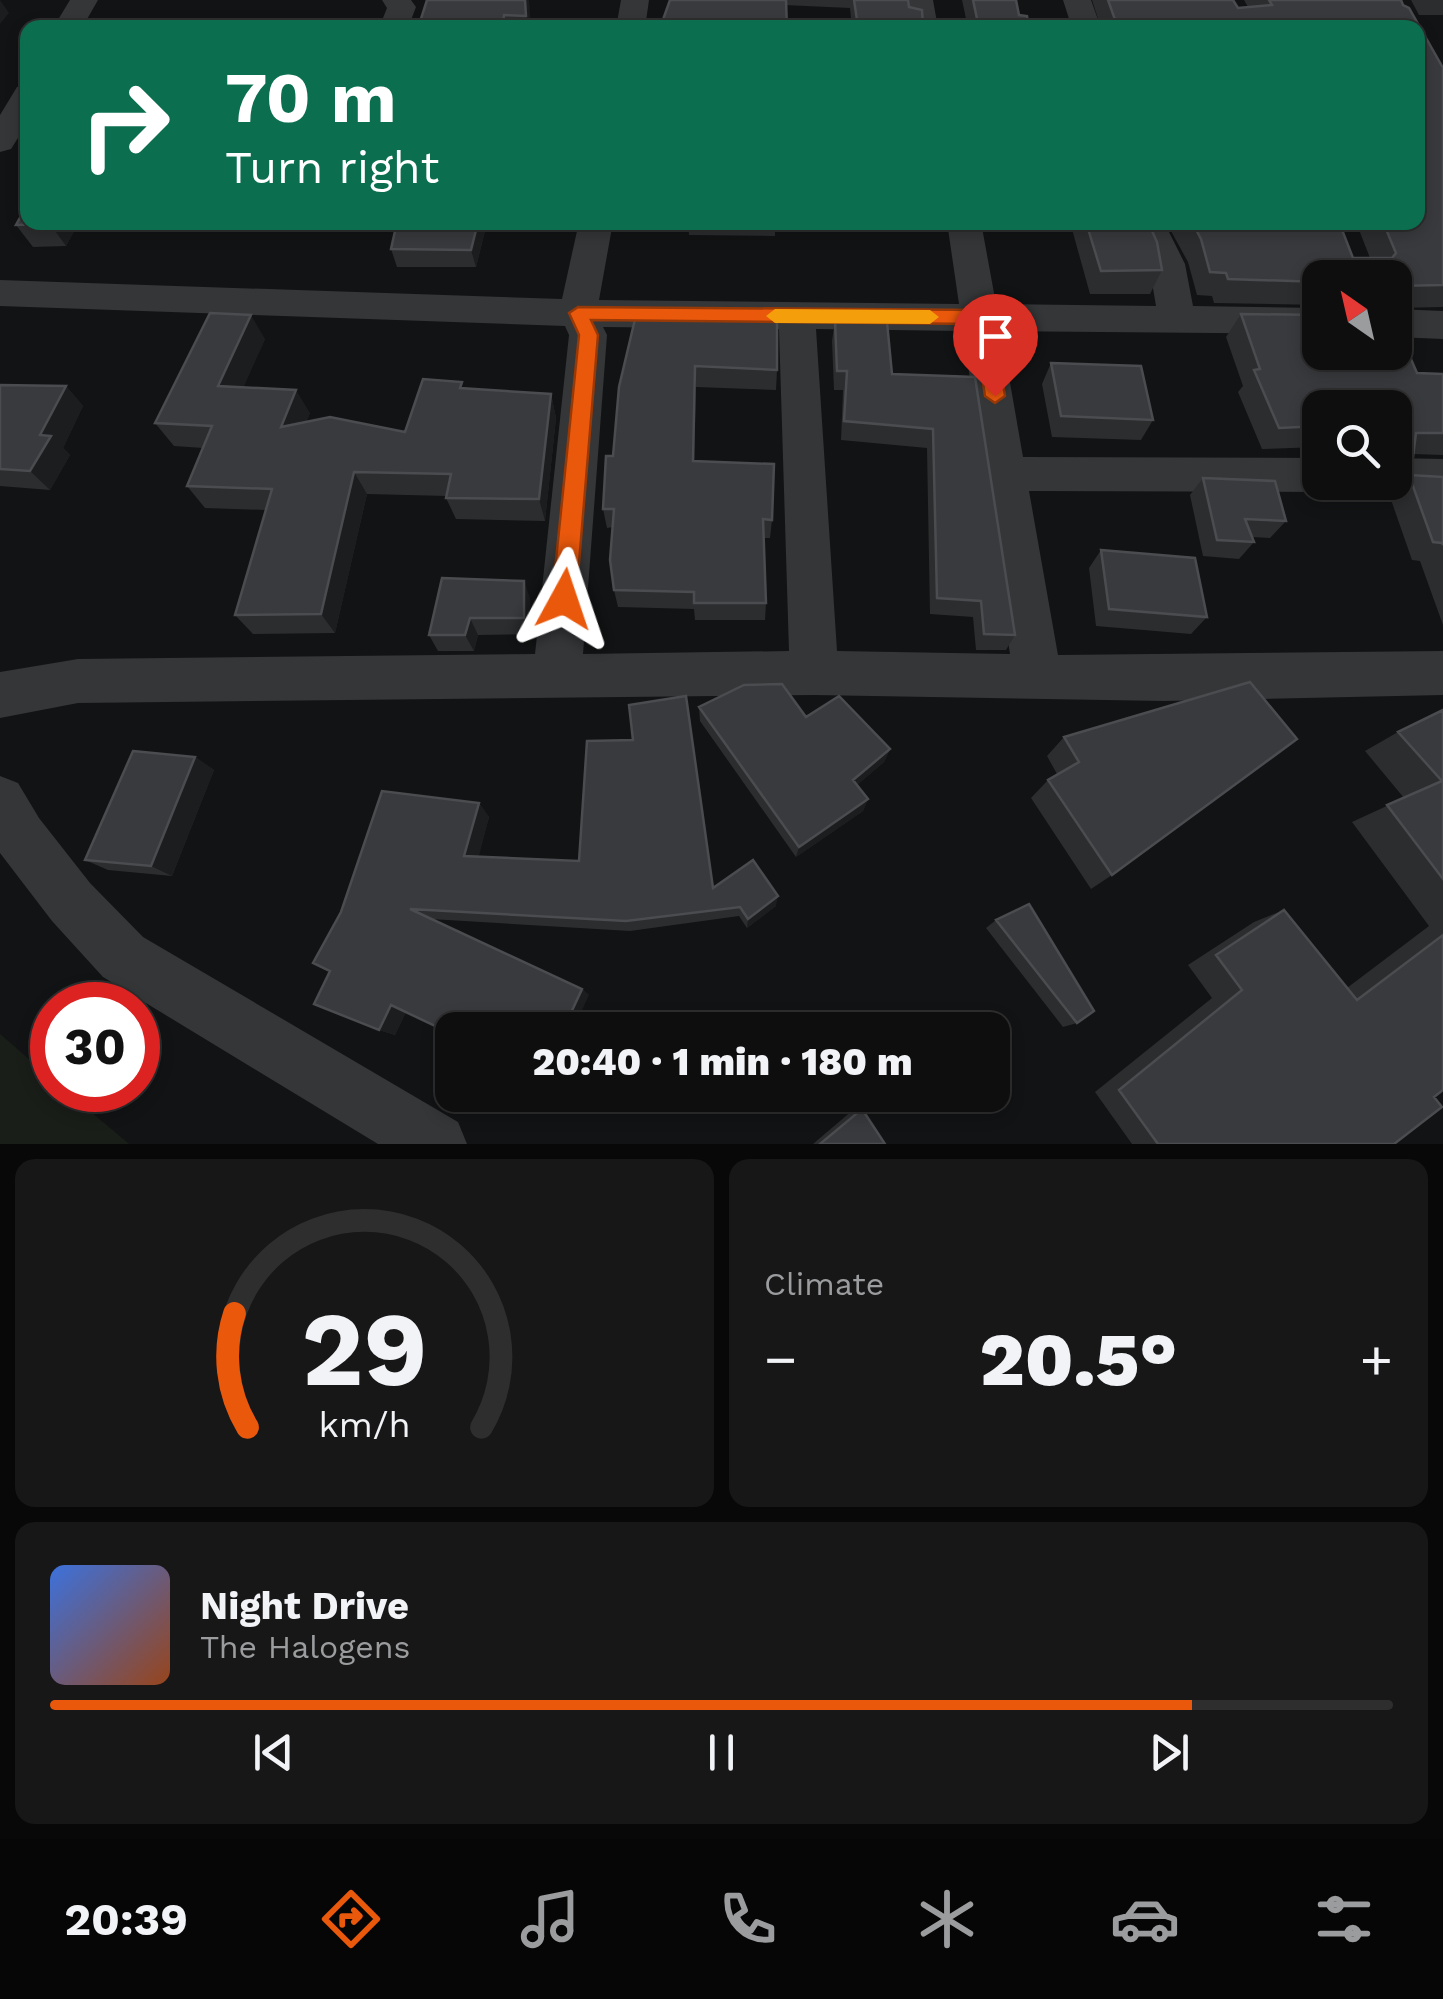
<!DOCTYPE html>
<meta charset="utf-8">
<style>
body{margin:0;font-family:"Work Sans",sans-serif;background:#171718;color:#f1f3f6;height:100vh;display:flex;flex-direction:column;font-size:38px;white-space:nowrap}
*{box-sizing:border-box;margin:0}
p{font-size:32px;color:#9b9c9e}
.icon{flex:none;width:55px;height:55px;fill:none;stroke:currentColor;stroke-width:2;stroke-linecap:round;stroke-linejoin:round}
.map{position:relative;height:1144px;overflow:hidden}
.sheet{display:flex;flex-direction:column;gap:15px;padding:15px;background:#080808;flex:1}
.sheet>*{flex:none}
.hud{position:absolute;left:20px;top:20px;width:1405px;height:210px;border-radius:20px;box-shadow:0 5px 15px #0003,0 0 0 2px #2e2e2f;background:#0b6e4f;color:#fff;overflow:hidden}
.needle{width:65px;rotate:326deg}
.fabs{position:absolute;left:1302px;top:260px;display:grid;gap:20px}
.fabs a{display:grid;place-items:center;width:110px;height:110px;border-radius:20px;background:#0e0e0f;box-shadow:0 5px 15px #0003,0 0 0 2px #2e2e2f;font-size:50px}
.speed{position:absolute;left:30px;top:982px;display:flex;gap:20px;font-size:50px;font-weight:700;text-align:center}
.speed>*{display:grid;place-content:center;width:130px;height:130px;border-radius:50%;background:#0e0e0f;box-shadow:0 5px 15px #0003,0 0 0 2px #2e2e2f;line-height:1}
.speed .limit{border:15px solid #d22;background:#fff;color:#111}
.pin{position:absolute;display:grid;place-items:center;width:85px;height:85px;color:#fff;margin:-102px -42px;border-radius:50% 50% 50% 0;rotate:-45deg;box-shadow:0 0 10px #0007}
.pin .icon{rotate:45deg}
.me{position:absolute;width:110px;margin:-55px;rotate:5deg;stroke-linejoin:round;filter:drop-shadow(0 0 8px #0008)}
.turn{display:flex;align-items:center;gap:35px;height:210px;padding:0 40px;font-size:45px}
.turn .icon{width:130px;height:130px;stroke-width:2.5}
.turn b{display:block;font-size:70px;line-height:85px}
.big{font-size:75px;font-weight:800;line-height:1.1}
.sheet .card{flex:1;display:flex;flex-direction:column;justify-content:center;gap:15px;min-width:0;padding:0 35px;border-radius:20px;background:#171718}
.sheet .dial{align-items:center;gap:0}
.dial svg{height:260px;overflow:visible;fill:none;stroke:#2e2e2f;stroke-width:7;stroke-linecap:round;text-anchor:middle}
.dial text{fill:#f1f3f6;stroke:none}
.song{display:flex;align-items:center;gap:30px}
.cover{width:120px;height:120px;border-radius:15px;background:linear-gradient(135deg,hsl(220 70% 55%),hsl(20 70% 35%))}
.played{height:10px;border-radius:5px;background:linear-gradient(90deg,#ea580c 85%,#2e2e2f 85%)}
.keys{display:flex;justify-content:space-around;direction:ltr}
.heat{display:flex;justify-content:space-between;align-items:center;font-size:55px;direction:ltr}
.sheet .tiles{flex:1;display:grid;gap:15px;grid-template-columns:1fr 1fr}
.card:last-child{grid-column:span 2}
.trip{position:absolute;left:435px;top:1012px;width:575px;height:100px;border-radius:20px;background:#0e0e0f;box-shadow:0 5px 15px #0003,0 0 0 2px #2e2e2f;font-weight:800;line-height:100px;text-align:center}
.menu{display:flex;height:160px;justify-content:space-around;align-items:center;background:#060606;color:#9b9c9e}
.menu .icon{width:70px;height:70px}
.menu .active{color:#ea580c}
.menu b{font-size:45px;color:#f1f3f6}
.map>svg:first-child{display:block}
.green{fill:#1a1e19}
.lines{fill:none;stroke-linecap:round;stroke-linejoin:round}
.minor{fill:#343638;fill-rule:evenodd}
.wall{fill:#2c2d2f}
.shaded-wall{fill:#1c1d1e}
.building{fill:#393a3d;stroke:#4a4c4f;stroke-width:2.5}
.route{fill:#ea580c;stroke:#983908;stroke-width:2.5}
.slow{fill:#f59e0b}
</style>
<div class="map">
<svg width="1443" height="1144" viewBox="0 0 1443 1144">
<rect width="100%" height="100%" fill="#121314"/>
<!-- green -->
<path class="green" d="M 0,1034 L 52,1079 L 52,1090 L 65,1090 L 129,1144 L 0,1144 Z"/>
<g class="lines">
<!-- minor -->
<path class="minor" d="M 70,0 L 98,0 L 82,28 L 53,28 Z
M 382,0 L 411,0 L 416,7 L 408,28 L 379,28 L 387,8 Z
M 621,0 L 649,0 L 645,28 L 616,28 Z
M 905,0 L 933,0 L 938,28 L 909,28 Z
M 1063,0 L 1091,0 L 1101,28 L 1072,28 Z
M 28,85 L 28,122 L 11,149 L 0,152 L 0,115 L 17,87 Z
M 579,222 L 613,222 L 599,300 L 959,304 L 947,222 L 981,222 L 996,304 L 1156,306 L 1149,264 L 1129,222 L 1164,222 L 1185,264 L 1193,306 L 1320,308 L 1320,334 L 1001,331 L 1023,457 L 1320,458 L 1320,482 L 1337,482 L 1320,492 L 1029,491 L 1058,655 L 1443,651 L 1443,695 L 1164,701 L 814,695 L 78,703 L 0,718 L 0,672 L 78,659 L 535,654 L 569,335 L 565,326 L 0,306 L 0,280 L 562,299 ZM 603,327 L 779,329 L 789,651 L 583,654 L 607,335 ZM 816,329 L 963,331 L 1010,654 L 837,651 Z
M 1395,309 L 1443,311 L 1443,339 L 1395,337 Z
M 1395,458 L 1443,459 L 1443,493 L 1395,492 L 1380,487 L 1378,482 L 1395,482 Z
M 0,776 L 18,783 L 39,818 L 90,883 L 143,937 L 458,1122 L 467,1144 L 378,1144 L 103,977 L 52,921 L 0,853 Z"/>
</g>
<!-- wall -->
<path class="wall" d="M 529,0 L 530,28 L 418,28 Z
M 670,0 L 908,0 L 909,7 L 923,28 L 852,28 L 850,8 Z
M 962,0 L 1016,0 L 1019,15 L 1029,28 L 968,28 Z
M 1092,0 L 1233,0 L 1238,8 L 1248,7 L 1244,0 L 1401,0 L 1403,5 L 1409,8 L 1443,68 L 1443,307 L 1395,308 L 1395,278 L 1320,278 L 1320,305 L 1214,303 L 1212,296 L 1197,295 L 1188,262 L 1166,222 L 1339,222 L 1353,258 L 1370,258 L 1356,222 L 1418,222 L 1418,28 L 1101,28 Z
M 1411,0 L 1443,0 L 1443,15 L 1419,15 Z
M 28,222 L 79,222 L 66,246 L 33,247 L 16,225 Z
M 397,222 L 485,222 L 486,227 L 476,267 L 397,267 L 391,249 Z
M 688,222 L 775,222 L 775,236 L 689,235 Z
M 1070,222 L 1148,222 L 1162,270 L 1150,294 L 1090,294 Z
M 1241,314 L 1417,373 L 1443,374 L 1443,455 L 1413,454 L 1413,457 L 1395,475 L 1395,408 L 1320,408 L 1320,447 L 1262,449 L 1238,392 L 1243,386 L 1226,337 Z
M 636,315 L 777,370 L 776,390 L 696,387 L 694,461 L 772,520 L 770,538 L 764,538 L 766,603 L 765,620 L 695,620 L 694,609 L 618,607 L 614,590 L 613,527 L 607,528 L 603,509 Z
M 835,320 L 892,374 L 975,377 L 1015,635 L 1006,650 L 976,650 L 973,617 L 930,614 L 927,448 L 841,440 L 843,390 L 834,390 L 832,341 Z
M 265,339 L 243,387 L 310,413 L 306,422 L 405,432 L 465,389 L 551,394 L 556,418 L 545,521 L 456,519 L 446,498 L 447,496 L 367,494 L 335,633 L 253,634 L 235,615 L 266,510 L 205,508 L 187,486 L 203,448 L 174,446 L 155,423 Z
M 1051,363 L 1153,420 L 1141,440 L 1052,437 L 1042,384 Z
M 0,385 L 66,386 L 83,406 L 63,448 L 70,455 L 50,490 L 0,486 Z
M 1409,475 L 1443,477 L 1443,625 L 1420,561 L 1412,560 L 1389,494 Z
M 1203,478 L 1286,521 L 1270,538 L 1252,537 L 1254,542 L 1239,559 L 1203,556 L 1190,495 Z
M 1101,550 L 1207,617 L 1191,634 L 1096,626 L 1089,568 Z
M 442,578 L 530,598 L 531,634 L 478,635 L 474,651 L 438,651 L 429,635 Z
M 1250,682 L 1112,875 L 1091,889 L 1031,798 L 1048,780 L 1057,774 L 1047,756 L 1064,737 Z
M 699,707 L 806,717 L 890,749 L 884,762 L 857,785 L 868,799 L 863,811 L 796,857 L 700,721 Z
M 1443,710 L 1443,1090 L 1434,1097 L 1394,1144 L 1132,1144 L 1095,1092 L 1212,998 L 1188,965 L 1254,922 L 1284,910 L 1347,988 L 1429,926 L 1352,822 L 1404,798 L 1365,751 L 1398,732 Z
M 195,757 L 214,770 L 172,876 L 108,870 L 85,860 Z
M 479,803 L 489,817 L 478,857 L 713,888 L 776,906 L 747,928 L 739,916 L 630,931 L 431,919 L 582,989 L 589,995 L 406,1012 L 395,1035 L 379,1030 L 314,1004 Z
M 996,920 L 1077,1023 L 1063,1027 L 986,928 Z
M 862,1109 L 885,1144 L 813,1144 L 853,1110 Z"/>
<!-- shaded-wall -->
<path class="shaded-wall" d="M 0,0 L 9,13 L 0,24 Z
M 525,0 L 529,0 L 530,28 L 528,28 L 526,16 Z
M 51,222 L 79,222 L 66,246 L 50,224 Z
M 478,222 L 485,222 L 486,227 L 476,267 L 471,250 Z
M 251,315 L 265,339 L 234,409 L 218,386 Z
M 695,366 L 696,387 L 694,481 L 693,461 Z
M 66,386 L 83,406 L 63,448 L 70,455 L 50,490 L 30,471 L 40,435 Z
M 296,390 L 310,413 L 296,450 L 281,427 Z
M 551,394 L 556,418 L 545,521 L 539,499 Z
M 354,472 L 367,494 L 335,633 L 321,614 Z
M 524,581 L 530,598 L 531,634 L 524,618 Z
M 470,618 L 478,635 L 474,651 L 465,635 Z
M 890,749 L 884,762 L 849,792 L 853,780 Z
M 195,757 L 214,770 L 172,876 L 151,866 Z
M 868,799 L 863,811 L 796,857 L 799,847 Z
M 479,803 L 489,817 L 476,868 L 464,856 Z
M 778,896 L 776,906 L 747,928 L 748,919 Z
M 582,989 L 589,995 L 573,1030 L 563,1030 Z
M 391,1005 L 407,1010 L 395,1035 L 379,1030 Z"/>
<!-- building -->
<path class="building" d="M 427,0 L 525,0 L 526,16 L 504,15 L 502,28 L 418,28 Z
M 670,0 L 786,0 L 787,28 L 660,28 Z
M 854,0 L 908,0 L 909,7 L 922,10 L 923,28 L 865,28 L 865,21 L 857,20 Z
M 973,0 L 1016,0 L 1019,15 L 1027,16 L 1029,28 L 979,28 Z
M 1108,0 L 1233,0 L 1238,8 L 1272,5 L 1269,0 L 1401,0 L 1403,5 L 1409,8 L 1443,68 L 1443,285 L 1395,286 L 1395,278 L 1320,278 L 1320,282 L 1228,279 L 1226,273 L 1210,272 L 1201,239 L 1192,222 L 1339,222 L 1353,258 L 1392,258 L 1396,253 L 1383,222 L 1418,222 L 1418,28 L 1118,28 Z
M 28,203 L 28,222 L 51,222 L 50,224 L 16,225 Z
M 397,222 L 478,222 L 471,250 L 391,249 Z
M 1086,222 L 1148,222 L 1157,242 L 1162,270 L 1101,271 Z
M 777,311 L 777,370 L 695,366 L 693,461 L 774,464 L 772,520 L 763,519 L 766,603 L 694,603 L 694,592 L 614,590 L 610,560 L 614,509 L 603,509 L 606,456 L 613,456 L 619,387 L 636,315 Z
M 210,313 L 251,315 L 218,386 L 296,390 L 281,427 L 330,417 L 405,432 L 423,379 L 462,382 L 460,388 L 551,394 L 539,499 L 446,498 L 451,474 L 354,472 L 321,614 L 235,615 L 272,489 L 187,486 L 212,426 L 155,423 Z
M 1241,314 L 1320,315 L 1320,352 L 1395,352 L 1395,322 L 1417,373 L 1443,374 L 1443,433 L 1416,433 L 1413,457 L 1405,457 L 1397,432 L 1395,432 L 1395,408 L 1320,408 L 1320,426 L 1279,428 L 1254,370 L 1260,369 Z
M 835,320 L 887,322 L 892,374 L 975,377 L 1015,635 L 984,634 L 981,601 L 937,598 L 933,429 L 844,421 L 847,371 L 837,371 Z
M 1051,363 L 1141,366 L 1153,420 L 1061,416 Z
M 0,385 L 66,386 L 40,435 L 51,436 L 30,471 L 0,469 Z
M 1409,475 L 1443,477 L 1443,545 L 1442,543 L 1433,542 Z
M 1203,478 L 1275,481 L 1286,521 L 1245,519 L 1254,542 L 1217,540 Z
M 1101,550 L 1195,558 L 1207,617 L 1109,609 Z
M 442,578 L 524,581 L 524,618 L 470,618 L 465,635 L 429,635 Z
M 1250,682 L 1297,739 L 1112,875 L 1048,780 L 1079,762 L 1064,737 Z
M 782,684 L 806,717 L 839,696 L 890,749 L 853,780 L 868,799 L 799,847 L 699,707 L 744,685 Z
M 686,696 L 713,888 L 753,860 L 778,896 L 748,919 L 740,907 L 626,921 L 410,909 L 582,989 L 563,1030 L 452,1030 L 452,1034 L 391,1005 L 379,1030 L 314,1004 L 330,971 L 313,963 L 341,912 L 382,791 L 479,803 L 464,856 L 579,861 L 587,741 L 633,740 L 629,705 Z
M 1443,710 L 1443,879 L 1387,805 L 1442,781 L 1398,732 Z
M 133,751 L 195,757 L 151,866 L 85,860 Z
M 1029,904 L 1094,1011 L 1077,1023 L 996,920 Z
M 1284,910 L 1357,1000 L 1443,935 L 1443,1090 L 1434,1097 L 1442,1107 L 1394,1144 L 1158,1144 L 1119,1090 L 1242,990 L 1216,955 Z
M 862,1109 L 885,1144 L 820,1144 Z"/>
<!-- route -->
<path class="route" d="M 578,307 L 982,310 L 992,317 L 1005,396 L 995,403 L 985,396 L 974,324 L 591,320 L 598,335 L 576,599 L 564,609 L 552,599 L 579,335 L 569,313 Z"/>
<!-- slow -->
<path class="slow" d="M 775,309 L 930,310 L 939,317 L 930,324 L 775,323 L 766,316 Z"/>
</svg>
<div class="fabs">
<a><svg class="needle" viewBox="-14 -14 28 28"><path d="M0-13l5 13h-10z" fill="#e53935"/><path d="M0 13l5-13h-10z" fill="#9b9c9e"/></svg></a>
<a><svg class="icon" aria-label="search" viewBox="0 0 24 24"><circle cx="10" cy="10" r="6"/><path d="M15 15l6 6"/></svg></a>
</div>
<div class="speed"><div class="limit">30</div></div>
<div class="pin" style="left:995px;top:396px;background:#d93025"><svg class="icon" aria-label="arrive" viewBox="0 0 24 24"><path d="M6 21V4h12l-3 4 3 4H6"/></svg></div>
<svg class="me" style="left:564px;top:599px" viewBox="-20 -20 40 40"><path d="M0-17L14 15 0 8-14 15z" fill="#ea580c" stroke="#fff" stroke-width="4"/></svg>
<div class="trip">20:40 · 1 min · 180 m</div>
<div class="hud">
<div class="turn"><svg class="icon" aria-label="right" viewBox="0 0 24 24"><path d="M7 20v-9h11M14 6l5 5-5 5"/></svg><div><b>70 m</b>Turn right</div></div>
</div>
</div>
<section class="sheet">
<div class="tiles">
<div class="card dial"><svg viewBox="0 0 100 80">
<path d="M14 69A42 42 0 1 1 86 69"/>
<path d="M14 69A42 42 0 0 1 10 34" stroke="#ea580c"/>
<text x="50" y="56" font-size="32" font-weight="700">29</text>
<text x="50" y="72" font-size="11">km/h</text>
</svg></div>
<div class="card"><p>Climate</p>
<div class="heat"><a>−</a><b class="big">20.5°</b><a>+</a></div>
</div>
<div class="card">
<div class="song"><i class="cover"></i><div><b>Night Drive</b><p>The Halogens</p></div></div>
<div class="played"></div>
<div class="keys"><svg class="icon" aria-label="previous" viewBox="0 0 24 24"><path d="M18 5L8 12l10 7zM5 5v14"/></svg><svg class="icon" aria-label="pause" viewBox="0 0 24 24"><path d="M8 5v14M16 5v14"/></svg><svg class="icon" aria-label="next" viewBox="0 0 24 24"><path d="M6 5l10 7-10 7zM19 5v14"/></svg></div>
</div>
</div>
</section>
<nav class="menu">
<b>20:39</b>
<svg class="icon active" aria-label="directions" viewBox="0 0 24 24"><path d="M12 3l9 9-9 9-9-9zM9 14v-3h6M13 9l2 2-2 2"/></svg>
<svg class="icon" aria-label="music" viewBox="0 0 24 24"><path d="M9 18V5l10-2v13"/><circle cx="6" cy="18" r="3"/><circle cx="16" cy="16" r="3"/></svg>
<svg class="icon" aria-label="phone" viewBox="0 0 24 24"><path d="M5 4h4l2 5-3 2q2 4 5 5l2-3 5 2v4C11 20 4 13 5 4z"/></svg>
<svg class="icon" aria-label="climate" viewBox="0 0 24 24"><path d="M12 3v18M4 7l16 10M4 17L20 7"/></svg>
<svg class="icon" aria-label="car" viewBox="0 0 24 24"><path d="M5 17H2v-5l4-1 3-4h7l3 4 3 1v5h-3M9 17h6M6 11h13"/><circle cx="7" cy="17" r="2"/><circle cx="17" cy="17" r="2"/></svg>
<svg class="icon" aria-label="filters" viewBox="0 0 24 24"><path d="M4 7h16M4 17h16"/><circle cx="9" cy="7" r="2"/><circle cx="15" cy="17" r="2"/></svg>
</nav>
